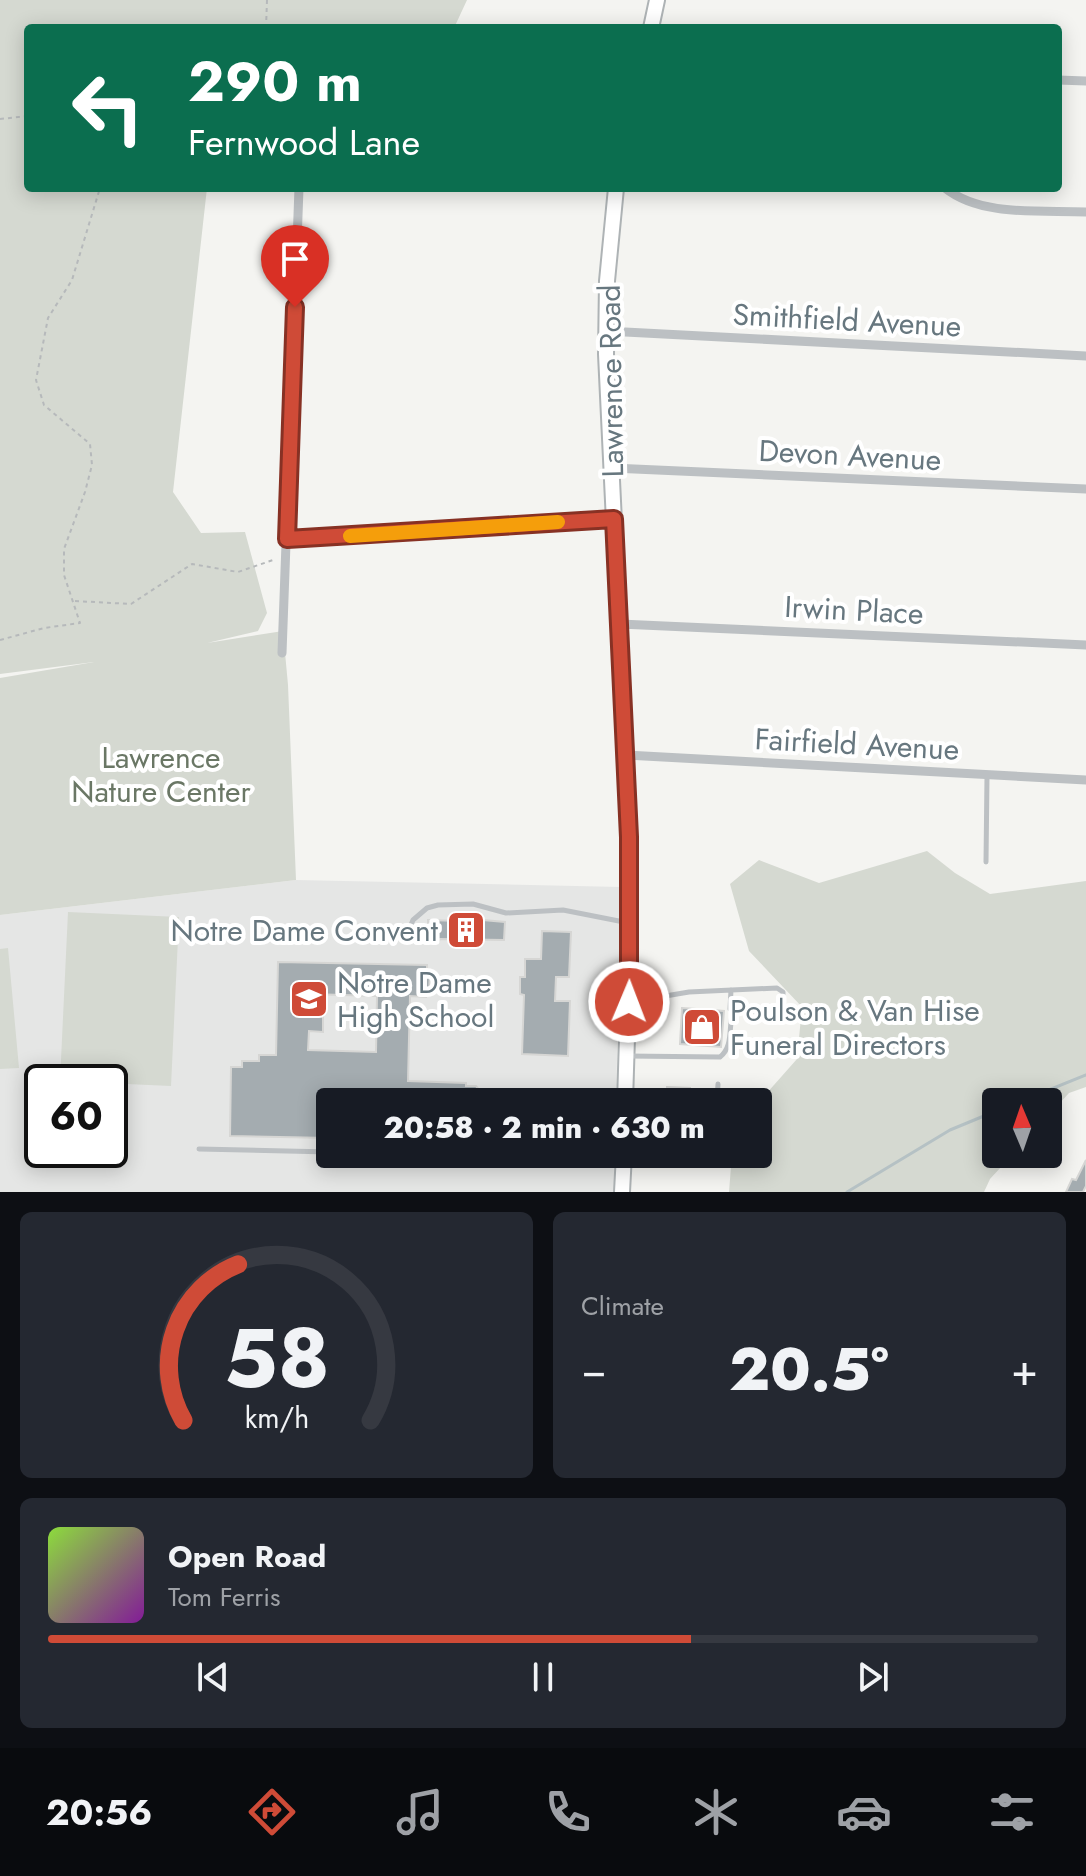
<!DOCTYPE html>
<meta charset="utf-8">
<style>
body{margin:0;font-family:Jost,sans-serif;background:#242831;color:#f1f3f6;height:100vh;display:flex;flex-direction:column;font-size:30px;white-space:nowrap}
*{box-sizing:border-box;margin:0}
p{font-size:26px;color:#9ea1a6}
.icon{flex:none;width:44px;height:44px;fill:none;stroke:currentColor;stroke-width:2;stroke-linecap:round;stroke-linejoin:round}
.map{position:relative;height:1192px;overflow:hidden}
.drawer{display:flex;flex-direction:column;gap:20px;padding:20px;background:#0d0f14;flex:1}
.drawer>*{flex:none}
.guide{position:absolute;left:24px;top:24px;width:1038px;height:168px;border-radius:8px;box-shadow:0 4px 20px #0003;background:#0b6e4f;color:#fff;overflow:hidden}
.needle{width:52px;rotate:358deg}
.buttons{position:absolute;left:982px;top:1088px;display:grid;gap:16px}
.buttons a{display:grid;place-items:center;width:80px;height:80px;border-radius:8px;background:#171b24;box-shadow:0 4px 20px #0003;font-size:40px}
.speed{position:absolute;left:24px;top:1064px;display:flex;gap:16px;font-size:40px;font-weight:700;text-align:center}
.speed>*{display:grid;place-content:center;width:104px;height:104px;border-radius:50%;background:#171b24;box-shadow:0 4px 20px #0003;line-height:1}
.speed .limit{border:4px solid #111;border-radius:12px;background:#fff;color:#111}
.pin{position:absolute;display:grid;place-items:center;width:68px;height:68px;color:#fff;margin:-82px -34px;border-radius:50% 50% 50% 0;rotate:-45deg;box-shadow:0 0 8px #0007}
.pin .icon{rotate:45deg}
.me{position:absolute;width:88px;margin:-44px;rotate:1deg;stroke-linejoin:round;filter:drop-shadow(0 0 6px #0008)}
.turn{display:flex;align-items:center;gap:28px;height:168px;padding:0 32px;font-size:36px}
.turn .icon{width:104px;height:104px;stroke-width:2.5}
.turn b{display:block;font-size:56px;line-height:68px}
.big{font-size:60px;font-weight:800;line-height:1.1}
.drawer .widget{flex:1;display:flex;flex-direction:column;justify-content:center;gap:12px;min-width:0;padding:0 28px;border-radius:12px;background:#242831}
.drawer .dial{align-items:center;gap:0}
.dial svg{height:208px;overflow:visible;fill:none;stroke:#363941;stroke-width:7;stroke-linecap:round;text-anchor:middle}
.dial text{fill:#f1f3f6;stroke:none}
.song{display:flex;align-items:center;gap:24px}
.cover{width:96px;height:96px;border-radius:12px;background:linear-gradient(135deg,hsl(90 70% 55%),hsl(290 70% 35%))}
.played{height:8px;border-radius:4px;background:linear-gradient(90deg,#cf4b37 65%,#363941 65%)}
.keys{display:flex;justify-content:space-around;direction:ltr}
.heat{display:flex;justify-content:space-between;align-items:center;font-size:44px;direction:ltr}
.drawer .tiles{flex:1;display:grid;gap:20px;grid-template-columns:1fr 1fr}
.widget:last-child{grid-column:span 2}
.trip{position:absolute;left:316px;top:1088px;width:456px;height:80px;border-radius:8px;background:#171b24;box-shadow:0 4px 20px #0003;font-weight:800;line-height:80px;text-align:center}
.tabs{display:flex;height:128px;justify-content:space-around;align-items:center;background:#090b0e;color:#9ea1a6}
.tabs .icon{width:56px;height:56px}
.tabs .active{color:#cf4b37}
.tabs b{font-size:36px;color:#f1f3f6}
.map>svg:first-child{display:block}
.built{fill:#e5e6e5;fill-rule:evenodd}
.green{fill:#d5d9d1}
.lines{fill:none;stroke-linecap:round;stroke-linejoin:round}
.stream{stroke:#b5c1c4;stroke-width:3}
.building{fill:#a4acb0;stroke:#d6d6d4;stroke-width:2;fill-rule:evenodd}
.primary-casing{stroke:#aeb3b5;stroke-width:18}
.path{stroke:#b6b9bb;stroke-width:2;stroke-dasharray:4 4;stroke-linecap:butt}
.lane{stroke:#bcc0c3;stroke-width:5}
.street{stroke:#bcc0c3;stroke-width:9}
.primary{stroke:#fff;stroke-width:14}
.route-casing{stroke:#873124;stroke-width:20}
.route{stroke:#cf4b37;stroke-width:14}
.slow{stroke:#f59e0b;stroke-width:14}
.labels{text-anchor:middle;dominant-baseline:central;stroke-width:8;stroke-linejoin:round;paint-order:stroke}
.street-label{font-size:30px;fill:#67777f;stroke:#fff}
.park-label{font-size:30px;fill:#6a7765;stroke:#fff}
.poi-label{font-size:30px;fill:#67777f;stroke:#fff;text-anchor:start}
</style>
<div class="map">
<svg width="1086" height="1192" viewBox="0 0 1086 1192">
<rect width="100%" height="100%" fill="#f4f4f1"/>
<!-- built -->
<path class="built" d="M 296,880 L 621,887 L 616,1102 L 330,1102 L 330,1154 L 615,1154 L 614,1192 L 0,1192 L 0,915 ZM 42,1082 L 110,1082 L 110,1150 L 42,1150 Z"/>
<!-- green -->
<path class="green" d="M 0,0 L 467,0 L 454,28 L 28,28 L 28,188 L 207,188 L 173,492 L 201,533 L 245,532 L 267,613 L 258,631 L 207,643 L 283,631 L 288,685 L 296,880 L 0,915 L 0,678 L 94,662 L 0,674 Z
M 927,851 L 955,873 L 990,894 L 1086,881 L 1086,1087 L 1069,1093 L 1048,1116 L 1048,1102 L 996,1102 L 996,1154 L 1013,1154 L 990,1179 L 984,1192 L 729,1192 L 732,1154 L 758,1154 L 758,1103 L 797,1059 L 802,1007 L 749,951 L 730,884 L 759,860 L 819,883 Z
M 68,912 L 179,917 L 171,1086 L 60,1081 Z
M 8,948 L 19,1068 L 0,1069 L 0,949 Z"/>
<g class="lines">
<!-- stream -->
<path class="stream" d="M 1019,1102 L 1086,1075
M 847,1192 L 950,1130 L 996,1111"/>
</g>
<!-- building -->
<path class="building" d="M 460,918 L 505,922 L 504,940 L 440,939 L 437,944 L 428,941 L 428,920 L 460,921 Z
M 542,931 L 571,932 L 569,977 L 556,977 L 555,1001 L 570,1001 L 568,1056 L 522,1054 L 524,995 L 520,994 L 520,977 L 525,977 L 525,959 L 541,959 Z
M 278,962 L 427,965 L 427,969 L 430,970 L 429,994 L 426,994 L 426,997 L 410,996 L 408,1081 L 466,1083 L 466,1086 L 476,1086 L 489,1102 L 330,1102 L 330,1138 L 230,1136 L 231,1067 L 242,1067 L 242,1061 L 259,1061 L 259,1055 L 276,1055 ZM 309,994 L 377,996 L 376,1052 L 308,1050 L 309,1031 L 323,1032 L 323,1015 L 309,1015 Z
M 682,1008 L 724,1011 L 721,1047 L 680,1044 Z
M 667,1087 L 690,1088 L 690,1102 L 667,1102 Z
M 1086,1160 L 1086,1186 L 1083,1192 L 1066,1192 L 1072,1179 L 1076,1180 Z"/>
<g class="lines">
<!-- primary casing -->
<g class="primary-casing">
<path id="primary" d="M 651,28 L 657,0
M 616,188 L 607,281 L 606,354 L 629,837 L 630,941 L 625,1102
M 622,1192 L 624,1154"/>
</g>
<!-- path -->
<path class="path" d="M 266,28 L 267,0
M 0,119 L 28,116
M 75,601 L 131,604 L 192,564 L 238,572 L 273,560
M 0,640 L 44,628 L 80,623 L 64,575 L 64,549 L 85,492 L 92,465 L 90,444 L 44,405 L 36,380 L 48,318 L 72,280 L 100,188"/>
<!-- lane -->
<path class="lane" d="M 986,862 L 987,776
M 405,940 L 413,920 L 427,908 L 438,905 L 473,904 L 506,913 L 563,910 L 629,923
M 630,1002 L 689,992 L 777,988 L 783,992 L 783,1006 L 780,1011 L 733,1011 L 730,1009 L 731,990
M 627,1056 L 720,1057 C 734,1046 728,1026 733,1011
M 717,1102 L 718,1084
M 199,1149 L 330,1152
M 408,1154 L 623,1159"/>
<!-- street -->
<path class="street" d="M 1058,80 L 1086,81
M 945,188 C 981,217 1041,210 1086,212
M 606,331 L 1086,356
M 612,468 L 1086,489
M 287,539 L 614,519
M 620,624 L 1086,645
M 282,653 L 299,188
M 626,755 L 1086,780"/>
<!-- primary -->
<use href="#primary" class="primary"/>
</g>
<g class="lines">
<!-- route casing -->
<g class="route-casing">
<path id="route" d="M 295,307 L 287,539 L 614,519 L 629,837 L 629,1002"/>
</g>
<!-- route -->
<use href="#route" class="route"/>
<!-- slow -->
<path class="slow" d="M 350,536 L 558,522"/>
</g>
<!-- icons -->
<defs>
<g id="building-square" transform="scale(2)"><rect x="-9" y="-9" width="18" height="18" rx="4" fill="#cf4b37" stroke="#fff"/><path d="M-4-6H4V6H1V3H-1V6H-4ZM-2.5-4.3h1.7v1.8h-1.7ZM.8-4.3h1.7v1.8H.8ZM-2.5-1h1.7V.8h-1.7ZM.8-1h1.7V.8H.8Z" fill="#fff"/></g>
<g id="school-square" transform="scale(2)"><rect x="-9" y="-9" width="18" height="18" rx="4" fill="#cf4b37" stroke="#fff"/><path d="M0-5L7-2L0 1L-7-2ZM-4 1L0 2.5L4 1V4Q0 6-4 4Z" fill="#fff"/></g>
<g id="shop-square" transform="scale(2)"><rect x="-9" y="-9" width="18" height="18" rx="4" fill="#cf4b37" stroke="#fff"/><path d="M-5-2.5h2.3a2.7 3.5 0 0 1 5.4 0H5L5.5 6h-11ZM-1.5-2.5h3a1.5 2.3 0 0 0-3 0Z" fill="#fff"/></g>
</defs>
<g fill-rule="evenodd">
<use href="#building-square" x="466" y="930"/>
<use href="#school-square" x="309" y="999"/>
<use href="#shop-square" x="702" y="1027"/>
</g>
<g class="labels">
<!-- street labels -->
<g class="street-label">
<text transform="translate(847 320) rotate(3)">Smithfield Avenue</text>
<text transform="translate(611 381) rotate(-91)">Lawrence Road</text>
<text transform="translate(850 455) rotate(3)">Devon Avenue</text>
<text transform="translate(854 610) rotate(3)">Irwin Place</text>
<text transform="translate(857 744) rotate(3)">Fairfield Avenue</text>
</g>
<!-- park labels -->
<g class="park-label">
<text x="161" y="757">Lawrence<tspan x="161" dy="34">Nature Center</tspan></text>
</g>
<!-- poi labels -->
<g class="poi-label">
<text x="438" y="930" text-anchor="end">Notre Dame Convent</text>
<text x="337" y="982">Notre Dame<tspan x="337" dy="34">High School</tspan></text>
<text x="730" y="1010">Poulson &amp; Van Hise<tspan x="730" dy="34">Funeral Directors</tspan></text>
</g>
</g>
</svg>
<div class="buttons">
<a><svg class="needle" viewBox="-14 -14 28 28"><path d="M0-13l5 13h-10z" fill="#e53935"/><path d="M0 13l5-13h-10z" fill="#9ea1a6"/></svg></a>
</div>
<div class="speed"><div class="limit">60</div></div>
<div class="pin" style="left:295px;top:307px;background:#d93025"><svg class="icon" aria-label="arrive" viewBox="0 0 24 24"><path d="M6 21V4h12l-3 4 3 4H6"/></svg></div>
<svg class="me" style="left:629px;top:1002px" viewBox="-20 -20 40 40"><circle r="17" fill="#cf4b37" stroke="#fff" stroke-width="3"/><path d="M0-11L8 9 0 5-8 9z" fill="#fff"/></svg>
<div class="trip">20:58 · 2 min · 630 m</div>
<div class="guide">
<div class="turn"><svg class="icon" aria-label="left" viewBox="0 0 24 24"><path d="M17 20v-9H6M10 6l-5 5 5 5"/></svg><div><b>290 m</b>Fernwood Lane</div></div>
</div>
</div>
<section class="drawer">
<div class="tiles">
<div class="widget dial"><svg viewBox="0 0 100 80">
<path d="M14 69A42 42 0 1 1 86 69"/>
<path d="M14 69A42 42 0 0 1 35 9" stroke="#cf4b37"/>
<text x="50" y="56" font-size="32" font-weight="700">58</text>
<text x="50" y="72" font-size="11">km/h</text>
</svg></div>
<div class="widget"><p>Climate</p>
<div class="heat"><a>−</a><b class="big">20.5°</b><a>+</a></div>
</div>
<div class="widget">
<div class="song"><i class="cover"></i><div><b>Open Road</b><p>Tom Ferris</p></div></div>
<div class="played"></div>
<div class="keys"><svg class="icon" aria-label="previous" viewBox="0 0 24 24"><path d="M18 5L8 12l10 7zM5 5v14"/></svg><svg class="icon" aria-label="pause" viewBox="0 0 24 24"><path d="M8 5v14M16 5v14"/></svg><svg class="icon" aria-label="next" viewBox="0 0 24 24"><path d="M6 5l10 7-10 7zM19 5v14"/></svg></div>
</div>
</div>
</section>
<nav class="tabs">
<b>20:56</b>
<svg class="icon active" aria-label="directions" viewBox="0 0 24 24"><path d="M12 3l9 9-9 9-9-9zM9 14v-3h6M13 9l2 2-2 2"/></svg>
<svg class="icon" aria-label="music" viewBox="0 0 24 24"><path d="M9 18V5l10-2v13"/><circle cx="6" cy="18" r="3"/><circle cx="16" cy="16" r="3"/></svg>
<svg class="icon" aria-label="phone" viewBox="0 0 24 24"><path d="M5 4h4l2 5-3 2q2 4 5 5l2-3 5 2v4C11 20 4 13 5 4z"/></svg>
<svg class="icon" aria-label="climate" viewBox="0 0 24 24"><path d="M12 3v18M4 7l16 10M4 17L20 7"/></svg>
<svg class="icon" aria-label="car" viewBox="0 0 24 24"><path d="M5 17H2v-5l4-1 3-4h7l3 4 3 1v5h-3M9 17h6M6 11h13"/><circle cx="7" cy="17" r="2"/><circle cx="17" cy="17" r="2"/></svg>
<svg class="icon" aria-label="filters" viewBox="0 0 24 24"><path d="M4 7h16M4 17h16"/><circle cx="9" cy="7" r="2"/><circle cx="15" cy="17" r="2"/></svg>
</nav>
